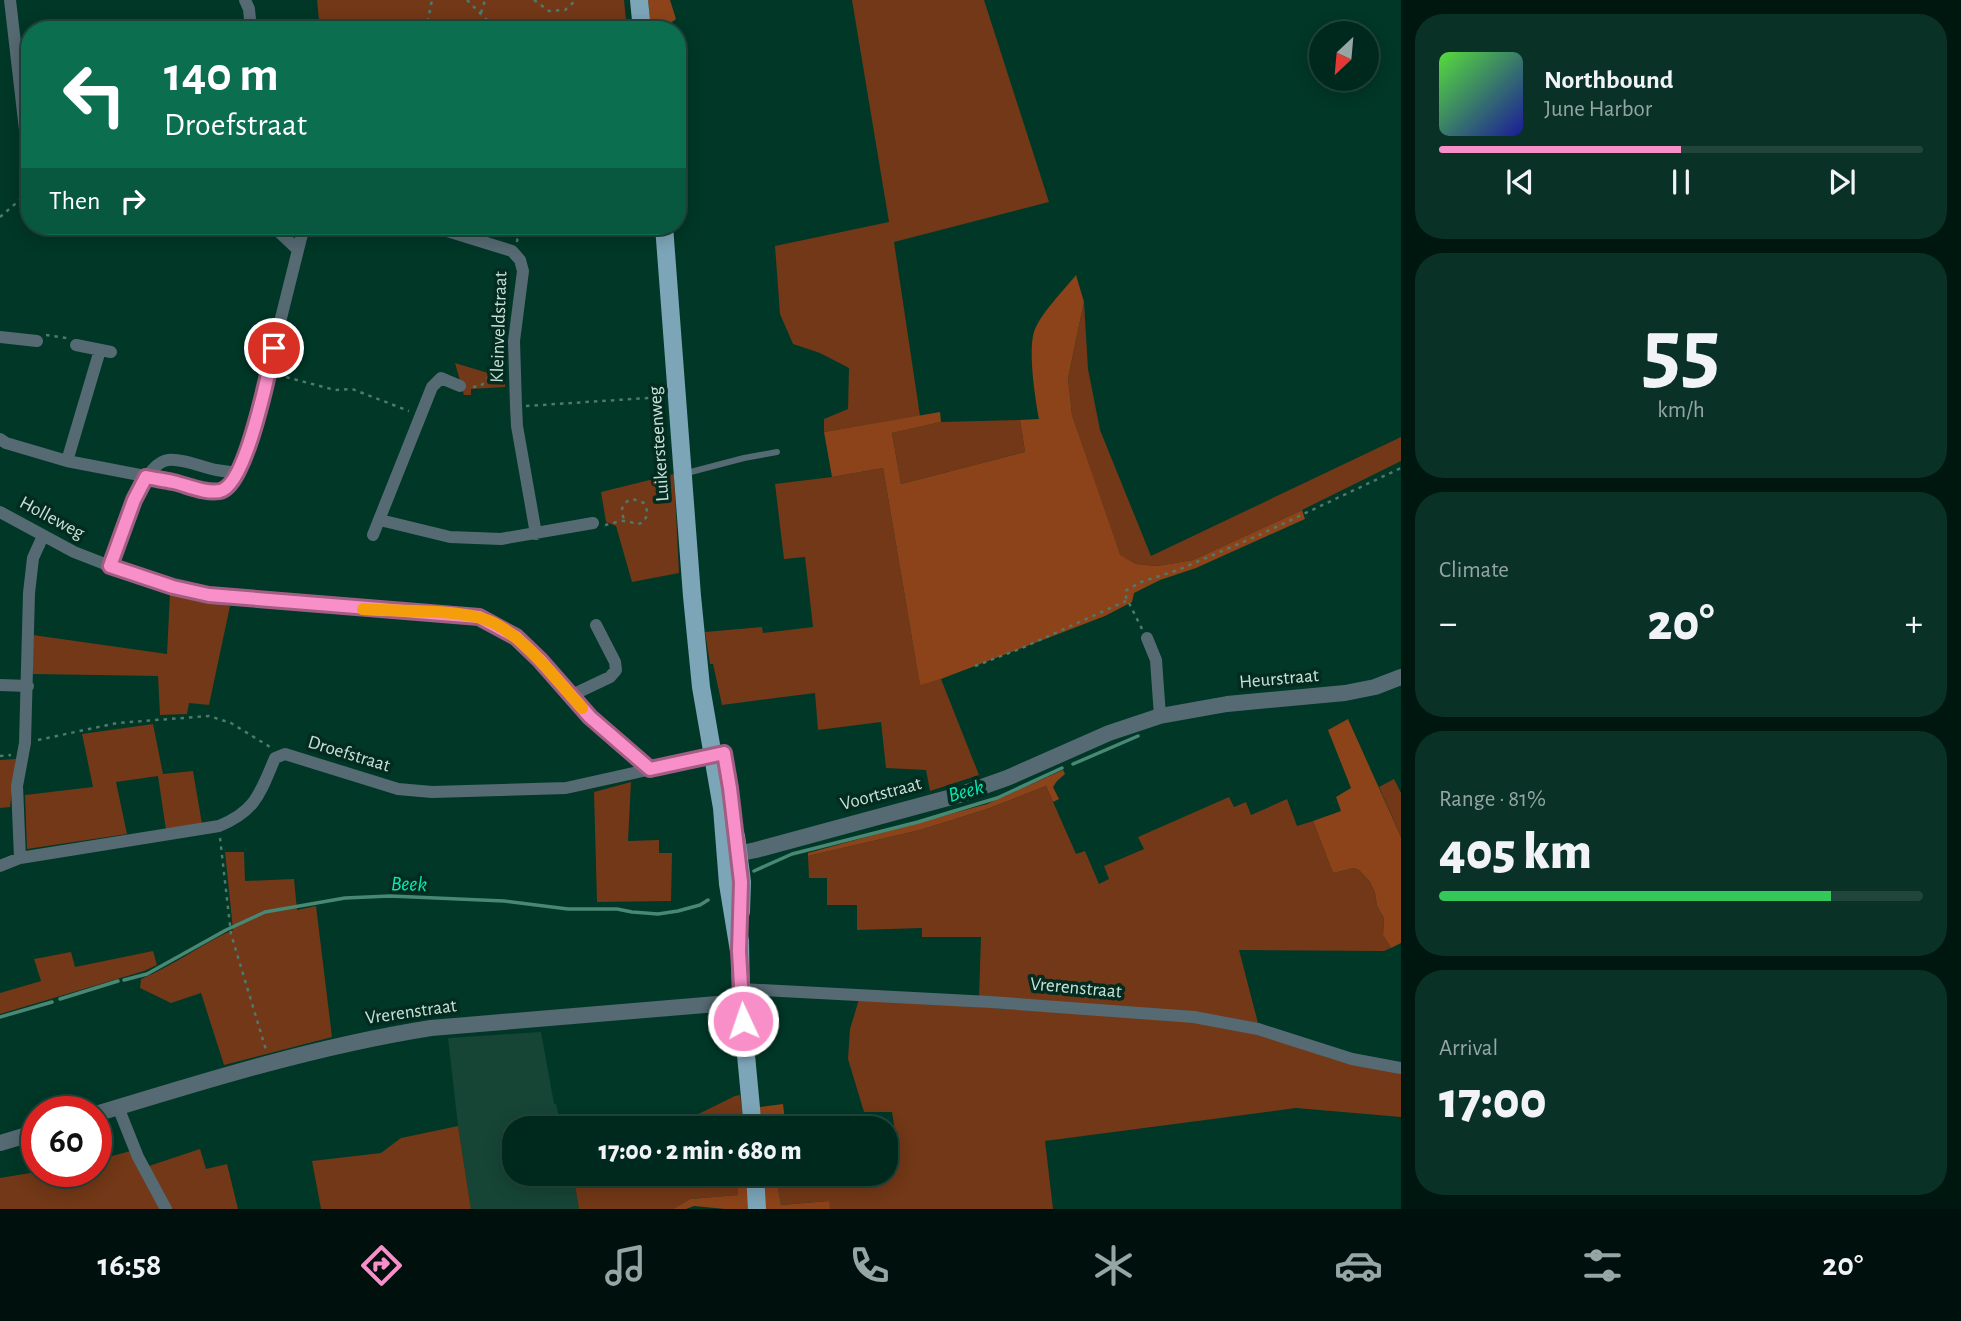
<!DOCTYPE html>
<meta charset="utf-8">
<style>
body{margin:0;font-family:"Alegreya Sans",sans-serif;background:#0a3126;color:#f1f3f6;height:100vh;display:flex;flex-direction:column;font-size:26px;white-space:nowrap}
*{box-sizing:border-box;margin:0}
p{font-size:23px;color:#95a6a4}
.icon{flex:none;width:38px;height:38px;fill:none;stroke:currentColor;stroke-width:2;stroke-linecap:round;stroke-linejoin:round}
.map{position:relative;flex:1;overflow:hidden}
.sheet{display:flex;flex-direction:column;gap:14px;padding:14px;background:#001710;width:560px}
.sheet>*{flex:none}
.guide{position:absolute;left:21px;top:21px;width:665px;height:214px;border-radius:28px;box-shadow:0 4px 18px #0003,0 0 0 2px #22453b;background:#0b6e4f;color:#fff;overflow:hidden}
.needle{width:46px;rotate:206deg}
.tools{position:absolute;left:1309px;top:21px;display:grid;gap:14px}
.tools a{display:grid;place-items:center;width:70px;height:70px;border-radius:50%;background:#00291d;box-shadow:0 4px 18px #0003,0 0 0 2px #22453b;font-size:35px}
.speed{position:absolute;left:21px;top:1096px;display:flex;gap:14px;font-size:35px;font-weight:700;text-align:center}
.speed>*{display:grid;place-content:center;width:91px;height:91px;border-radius:50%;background:#00291d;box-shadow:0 4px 18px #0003,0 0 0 2px #22453b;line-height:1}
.speed .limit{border:10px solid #d22;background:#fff;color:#111}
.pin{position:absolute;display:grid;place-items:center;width:60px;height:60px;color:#fff;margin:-30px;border:4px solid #fff;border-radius:50%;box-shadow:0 2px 7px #0007}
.me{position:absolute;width:77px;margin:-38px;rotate:357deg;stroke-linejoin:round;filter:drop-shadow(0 0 5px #0008)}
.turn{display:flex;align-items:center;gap:24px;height:147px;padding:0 28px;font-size:32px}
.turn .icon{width:91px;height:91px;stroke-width:2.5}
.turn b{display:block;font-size:49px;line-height:60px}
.then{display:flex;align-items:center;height:66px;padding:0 28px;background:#0003;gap:14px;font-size:26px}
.big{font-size:52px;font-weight:800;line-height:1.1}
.sheet .card{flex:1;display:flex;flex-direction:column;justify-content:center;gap:10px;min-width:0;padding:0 24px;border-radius:28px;background:#0a3126}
.sheet .dial{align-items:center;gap:0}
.dial b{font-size:91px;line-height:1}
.song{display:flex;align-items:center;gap:21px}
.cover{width:84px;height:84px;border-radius:10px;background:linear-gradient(135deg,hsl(110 70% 55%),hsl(240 70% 35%))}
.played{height:7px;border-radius:4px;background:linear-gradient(90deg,#f98fc9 50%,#22453b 50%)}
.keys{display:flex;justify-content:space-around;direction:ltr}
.heat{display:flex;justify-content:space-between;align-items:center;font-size:38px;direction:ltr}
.charge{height:10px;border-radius:5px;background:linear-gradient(90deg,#34c759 81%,#22453b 0)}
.trip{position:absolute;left:502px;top:1116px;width:396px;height:70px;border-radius:28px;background:#00291d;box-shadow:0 4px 18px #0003,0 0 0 2px #22453b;font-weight:800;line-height:70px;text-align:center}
.tabs{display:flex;height:112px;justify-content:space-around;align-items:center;background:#00100c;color:#95a6a4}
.tabs .icon{width:49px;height:49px}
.tabs .on{color:#f98fc9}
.tabs b{font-size:32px;color:#f1f3f6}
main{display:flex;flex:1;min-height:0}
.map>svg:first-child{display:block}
.built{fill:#164535}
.green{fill:#723817}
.forest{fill:#8c4319}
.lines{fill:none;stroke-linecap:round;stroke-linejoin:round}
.stream{stroke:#488874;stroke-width:3.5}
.path{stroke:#4e796b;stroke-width:2.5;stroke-dasharray:3.5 5;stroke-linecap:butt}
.service{stroke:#566a73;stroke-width:6}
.minor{stroke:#566a73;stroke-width:12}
.tertiary{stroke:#566a73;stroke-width:16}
.primary{stroke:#7ca5b8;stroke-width:18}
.route-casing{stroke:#a25d83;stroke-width:18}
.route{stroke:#f98fc9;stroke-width:12}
.slow{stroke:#f59e0b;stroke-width:12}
.labels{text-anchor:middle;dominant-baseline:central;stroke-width:7;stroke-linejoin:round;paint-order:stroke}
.street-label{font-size:19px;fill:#c9e2d7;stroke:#042b1f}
.water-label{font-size:21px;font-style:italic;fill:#06edb3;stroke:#042b1f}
</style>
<main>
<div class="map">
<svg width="1401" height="1209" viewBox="0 0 1401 1209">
<rect width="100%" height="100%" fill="#003727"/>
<!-- built -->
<path class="built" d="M 541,1032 L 554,1104 L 556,1104 L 562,1129 L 514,1129 L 514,1174 L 573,1174 L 579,1209 L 471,1209 L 458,1126 L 448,1038 Z"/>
<!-- green -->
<path class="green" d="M 317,0 L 624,0 L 627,30 L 320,30 Z
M 852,0 L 984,0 L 1049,202 L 894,242 L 920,416 L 824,432 L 824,419 L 848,409 L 849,368 L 820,353 L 793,344 L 780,314 L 775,246 L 889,222 Z
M 1084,302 L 1088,369 L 1100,430 L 1151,556 L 1401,437 L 1401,461 L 1302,510 L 1193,560 L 1157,566 L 1136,564 L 1119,555 L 1072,415 L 1068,378 Z
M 455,363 L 488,373 L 505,371 L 505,387 L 471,389 L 471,395 L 464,395 Z
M 1020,420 L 1025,452 L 901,484 L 892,433 L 941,422 Z
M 883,468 L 920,684 L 941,679 L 979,775 L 930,791 L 926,770 L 886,768 L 881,722 L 818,730 L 815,693 L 722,705 L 713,664 L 710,664 L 705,632 L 762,627 L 763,633 L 813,627 L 805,557 L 784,559 L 775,484 L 832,477 Z
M 674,474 L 679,573 L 632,582 L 616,526 L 606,522 L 601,492 Z
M 170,593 L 230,606 L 209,705 L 189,703 L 187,714 L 160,715 L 158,676 L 33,674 L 33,635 L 167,654 Z
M 153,724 L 163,774 L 193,771 L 202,824 L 166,830 L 158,776 L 116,782 L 127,834 L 27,849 L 25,795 L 93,787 L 82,734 Z
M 16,759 L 10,807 L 0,808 L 0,760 Z
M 1394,779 L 1401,793 L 1401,837 L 1379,787 Z
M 631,782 L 628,841 L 659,840 L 659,853 L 672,853 L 671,901 L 597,902 L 594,792 Z
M 1046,786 L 1076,854 L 1085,851 L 1099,884 L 1109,879 L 1104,866 L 1144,849 L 1138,837 L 1229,797 L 1234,807 L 1246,802 L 1251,815 L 1287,799 L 1297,826 L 1313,821 L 1333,873 L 1354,868 L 1359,870 L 1370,882 L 1375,893 L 1377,906 L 1384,918 L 1383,935 L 1391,948 L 1384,951 L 1239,950 L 1258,1023 L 1171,1010 L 979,997 L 981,937 L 922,937 L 922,928 L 857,930 L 857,905 L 827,905 L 827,878 L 809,878 L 808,856 L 920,830 L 987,809 Z
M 225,852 L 244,852 L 245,881 L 294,879 L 297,910 L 316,906 L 332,1037 L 224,1065 L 201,993 L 171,1003 L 140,988 L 141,979 C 173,966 201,944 233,930 Z
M 153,951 L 157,965 L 144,971 L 0,1014 L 0,993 L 41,981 L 34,959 L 71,952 L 75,967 Z
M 860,996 L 891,1001 L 1199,1022 L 1240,1030 L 1297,1046 L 1332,1059 L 1401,1072 L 1401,1117 L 1296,1108 L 1045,1141 L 1053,1209 L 830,1209 L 828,1201 L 781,1205 L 776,1175 L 886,1174 L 886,1140 L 896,1138 L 892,1112 L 864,1112 L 848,1059 L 850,1029 Z
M 740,1095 L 743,1116 L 734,1118 L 735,1129 L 658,1129 L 674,1126 L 735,1096 Z
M 458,1126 L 471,1209 L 321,1209 L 312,1161 L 381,1153 L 401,1138 Z
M 200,1149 L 206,1169 L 227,1164 L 238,1209 L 0,1209 L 0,1178 L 42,1171 L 96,1171 L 96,1160 L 131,1151 L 140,1169 Z
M 573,1174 L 737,1174 L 738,1195 L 690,1199 L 673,1209 L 579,1209 Z"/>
<!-- forest -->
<path class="forest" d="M 648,0 L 670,0 L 676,19 L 661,30 L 651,30 Z
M 1076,275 L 1084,302 L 1068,378 L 1072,415 L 1120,555 L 1136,564 L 1157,566 L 1193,560 L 1302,510 L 1305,519 L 1196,568 L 1160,580 L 1134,593 L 1132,602 L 1105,616 L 941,679 L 920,685 L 883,468 L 832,477 L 824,432 L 940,412 L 941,422 L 892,433 L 901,484 L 1025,452 L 1020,420 L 1039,419 C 1035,398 1028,351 1034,332 C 1040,314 1064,290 1076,275 Z
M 1348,719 L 1401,837 L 1401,943 L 1391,948 L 1383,935 L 1384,918 L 1377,906 L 1375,893 L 1370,882 L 1359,870 L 1354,868 L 1333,873 L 1313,821 L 1341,811 L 1336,797 L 1351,788 L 1328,730 Z
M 1063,770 L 1065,774 L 1057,781 L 1053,787 L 1059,799 L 1053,802 L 1046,786 L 987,809 L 920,830 L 808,856 L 808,853 L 987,804 Z
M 783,1104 L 786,1129 L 761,1129 L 760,1107 Z
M 737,1174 L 747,1174 L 749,1209 L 725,1209 L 694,1206 L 686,1209 L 673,1209 L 690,1199 L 738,1195 Z
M 763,1174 L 785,1174 L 776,1176 L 781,1205 L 829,1201 L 830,1209 L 765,1209 Z"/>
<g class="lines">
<!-- stream -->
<path class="stream" d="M 1073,764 L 1138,736
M 754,871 L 792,854 L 918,822 L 997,798 L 1062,768
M 124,980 L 147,974 L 226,930 L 265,912 L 345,898 L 390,896 L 504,901 L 568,909 L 617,909 L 632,912 L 658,914 L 678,911 L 700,905 L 708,900
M 60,999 L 118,981
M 0,1017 L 52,1002"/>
<!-- path -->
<path class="path" d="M 467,0 L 497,30
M 534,0 L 549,11 L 565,10 L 576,0
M 481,13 L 485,0
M 426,30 L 432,0
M 0,217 L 30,191
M 517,242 L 519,226
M 46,335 L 67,338
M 278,375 L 335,390 L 352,389 L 409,411
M 473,387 L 481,386 L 487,379 L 502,378
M 526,406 L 663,397
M 605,525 C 611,524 618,521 623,521 C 635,521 641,531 648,513 L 644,503 L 633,499 C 622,502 619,510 625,521
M 1142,629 L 1125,595 L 1125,591 L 1141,582 L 1178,570 L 1257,536 L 1401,468
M 975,666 L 1022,648 L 1126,601
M 38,740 L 117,723 L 209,716 L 231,723 L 270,747
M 0,756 L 11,755
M 220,838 L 231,934 L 266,1050"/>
<!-- service -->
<path class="service" d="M 683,474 L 744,458 L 777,452"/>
<!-- minor -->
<path class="minor" d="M 10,0 L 30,173
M 245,0 L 249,9 L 251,30
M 254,226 L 278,231 L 298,250
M 431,226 L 512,251 L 520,260 L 523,271 L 514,341 L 516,406 L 517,426 L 536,534
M 0,337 L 37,341
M 76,345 L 111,352
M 0,439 L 6,443 L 67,461 L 171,481 L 202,490 L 220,491 L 232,484 L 249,446 L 304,226
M 67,461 L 100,350
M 0,512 L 74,552 L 110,566 L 172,587 L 232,598 L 479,617 L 516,637 L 540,660 L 590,717 L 650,769
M 380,520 L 450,537 L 501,539 L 593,523
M 373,535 L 432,387 L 441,378 L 460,386
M 110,566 C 119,542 140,464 168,460 C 180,458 203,467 216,470 C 223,471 230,472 237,473
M 1147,638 L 1156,660 L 1160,716
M 0,685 L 28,686
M 570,696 L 610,677 L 616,670 L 615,662 L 596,625
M 20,858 L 17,786 L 25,743 L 29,593 L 33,558 L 43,536
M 0,866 L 20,858 L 219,826 C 256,811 260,793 275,758 L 285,754 L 398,789 L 432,792 L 566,788 L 724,753
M 741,989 L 990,1002 L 1194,1017 L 1258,1029 L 1352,1059 L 1401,1068
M 118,1107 L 138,1157 L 166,1209"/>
<!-- tertiary -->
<path class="tertiary" d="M 726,856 L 756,850 L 959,795 L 1007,778 L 1109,733 L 1160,716 L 1227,704 L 1345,693 L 1375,687 L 1401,677
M 96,1114 C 207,1080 317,1046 431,1028 L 741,1002
M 0,1143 L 37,1132"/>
<!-- primary -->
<path class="primary" d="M 639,0 L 642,30
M 664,226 L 692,596 L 701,687 L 722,808 L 728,884 L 739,951
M 736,836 L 742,882 L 741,912
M 740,940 L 741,1002 L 753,1129
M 755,1174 L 757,1209"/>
</g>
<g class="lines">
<!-- route casing -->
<g class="route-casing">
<path id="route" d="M 274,348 C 268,374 246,485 220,491 C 205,494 187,485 173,482 C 164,480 155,479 146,477 L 134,500 L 110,566 L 173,587 L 209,595 L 479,617 L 516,637 L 540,660 L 590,717 L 650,769 L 724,753 L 730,788 L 741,882 L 739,951 L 743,1021"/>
</g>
<!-- route -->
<use href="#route" class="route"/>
<!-- slow -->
<path class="slow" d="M 363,609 C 400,612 440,609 477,617 C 518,626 554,678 582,708"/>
</g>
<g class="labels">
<!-- street labels -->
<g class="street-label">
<text transform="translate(499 327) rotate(-88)">Kleinveldstraat</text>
<text transform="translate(659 444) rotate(-94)">Luikersteenweg</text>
<text transform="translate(52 518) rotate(28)">Holleweg</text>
<text transform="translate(1279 679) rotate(-5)">Heurstraat</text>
<text transform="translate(349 754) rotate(17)">Droefstraat</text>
<text transform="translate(881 794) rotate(-15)">Voortstraat</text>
<text transform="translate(1076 988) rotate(5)">Vrerenstraat</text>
<text transform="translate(411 1012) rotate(-8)">Vrerenstraat</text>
</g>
<!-- water labels -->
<g class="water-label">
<text transform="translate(966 791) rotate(-15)">Beek</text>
<text transform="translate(409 884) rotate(1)">Beek</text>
</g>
</g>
</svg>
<div class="tools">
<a><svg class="needle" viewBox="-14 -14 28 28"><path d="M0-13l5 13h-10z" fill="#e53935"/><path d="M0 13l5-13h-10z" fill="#95a6a4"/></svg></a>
</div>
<div class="speed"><div class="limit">60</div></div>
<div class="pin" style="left:274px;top:348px;background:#d93025"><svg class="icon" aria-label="arrive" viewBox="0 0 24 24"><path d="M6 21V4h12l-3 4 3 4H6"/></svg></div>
<svg class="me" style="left:743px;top:1021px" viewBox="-20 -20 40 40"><circle r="17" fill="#f98fc9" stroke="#fff" stroke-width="3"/><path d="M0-11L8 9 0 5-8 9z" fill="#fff"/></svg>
<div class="trip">17:00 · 2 min · 680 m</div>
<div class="guide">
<div class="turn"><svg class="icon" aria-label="left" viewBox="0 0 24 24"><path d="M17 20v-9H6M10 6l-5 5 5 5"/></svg><div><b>140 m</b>Droefstraat</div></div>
<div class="then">Then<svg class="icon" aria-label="right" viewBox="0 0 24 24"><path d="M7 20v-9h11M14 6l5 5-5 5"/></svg></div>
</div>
</div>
<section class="sheet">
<div class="card">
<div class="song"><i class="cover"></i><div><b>Northbound</b><p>June Harbor</p></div></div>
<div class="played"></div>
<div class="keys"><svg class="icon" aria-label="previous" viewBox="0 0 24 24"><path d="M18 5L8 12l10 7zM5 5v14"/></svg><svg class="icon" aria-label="pause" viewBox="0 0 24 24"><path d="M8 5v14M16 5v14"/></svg><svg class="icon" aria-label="next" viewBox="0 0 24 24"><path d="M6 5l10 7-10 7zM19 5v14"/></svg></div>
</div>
<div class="card dial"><b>55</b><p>km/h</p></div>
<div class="card"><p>Climate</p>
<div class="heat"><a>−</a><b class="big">20°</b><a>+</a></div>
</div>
<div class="card"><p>Range · 81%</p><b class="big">405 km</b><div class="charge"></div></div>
<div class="card"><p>Arrival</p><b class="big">17:00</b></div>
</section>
</main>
<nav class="tabs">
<b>16:58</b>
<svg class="icon on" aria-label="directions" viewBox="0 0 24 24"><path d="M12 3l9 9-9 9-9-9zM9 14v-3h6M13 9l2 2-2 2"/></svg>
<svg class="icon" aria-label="music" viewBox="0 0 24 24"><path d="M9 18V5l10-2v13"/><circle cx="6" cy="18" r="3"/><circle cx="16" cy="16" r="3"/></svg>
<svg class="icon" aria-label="phone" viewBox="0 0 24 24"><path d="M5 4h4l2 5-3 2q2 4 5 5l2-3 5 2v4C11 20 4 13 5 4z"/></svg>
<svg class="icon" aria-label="climate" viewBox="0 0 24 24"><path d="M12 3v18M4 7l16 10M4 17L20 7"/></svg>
<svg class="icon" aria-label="car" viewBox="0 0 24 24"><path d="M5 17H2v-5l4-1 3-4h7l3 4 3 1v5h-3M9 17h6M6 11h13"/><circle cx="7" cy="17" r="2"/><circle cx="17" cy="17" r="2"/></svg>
<svg class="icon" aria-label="filters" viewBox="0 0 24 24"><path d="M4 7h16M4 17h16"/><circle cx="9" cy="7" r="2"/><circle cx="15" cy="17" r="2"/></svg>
<b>20°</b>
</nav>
